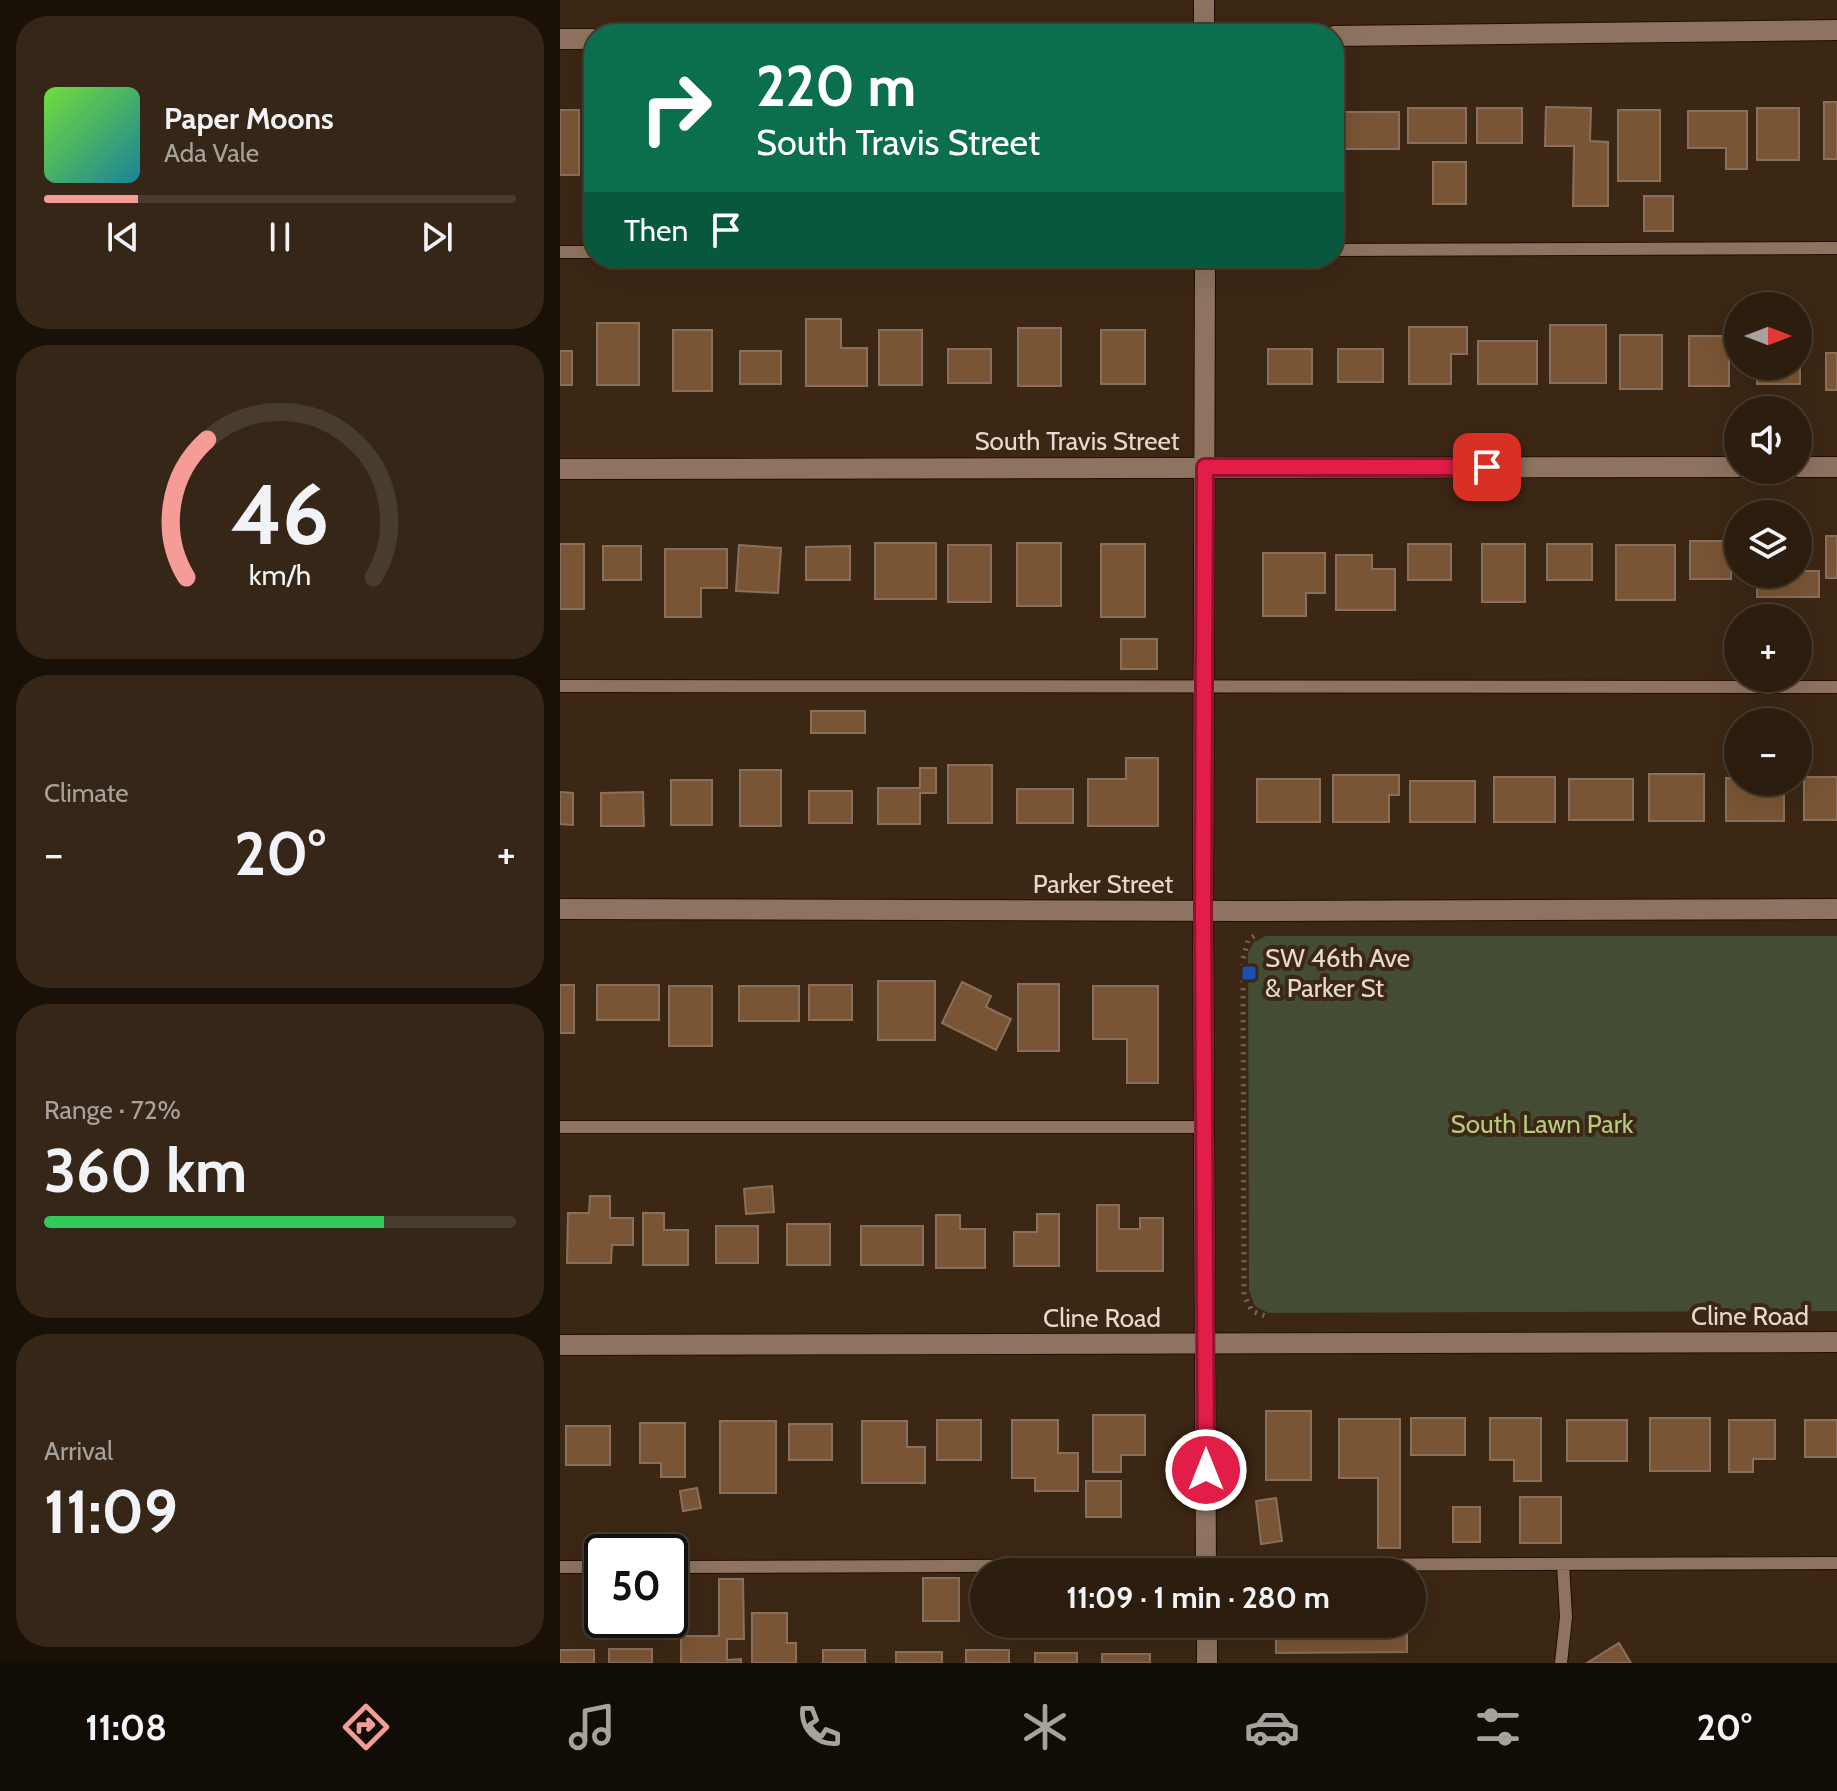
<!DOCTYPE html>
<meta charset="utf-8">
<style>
body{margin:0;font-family:Cabin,sans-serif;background:#352618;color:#f1f3f6;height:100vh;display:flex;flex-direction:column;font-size:30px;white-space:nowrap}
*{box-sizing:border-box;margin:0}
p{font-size:26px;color:#a7a29e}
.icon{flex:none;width:44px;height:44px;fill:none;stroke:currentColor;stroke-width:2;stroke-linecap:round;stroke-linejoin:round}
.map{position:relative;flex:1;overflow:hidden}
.details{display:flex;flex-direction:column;gap:16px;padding:16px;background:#191008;width:560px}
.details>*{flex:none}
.guide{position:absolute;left:24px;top:24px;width:760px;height:244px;border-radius:32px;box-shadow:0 8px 32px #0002,0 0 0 2px #483b2f;background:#0b6e4f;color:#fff;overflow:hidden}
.needle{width:52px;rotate:90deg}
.fabs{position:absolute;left:1164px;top:292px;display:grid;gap:16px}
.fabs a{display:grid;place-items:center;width:88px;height:88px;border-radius:50%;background:#2d1d0f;box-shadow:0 8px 32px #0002,0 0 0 2px #483b2f;font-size:40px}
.speed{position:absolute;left:24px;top:1534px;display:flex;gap:16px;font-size:40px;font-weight:700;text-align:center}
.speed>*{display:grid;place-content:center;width:104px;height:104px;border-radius:50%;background:#2d1d0f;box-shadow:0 8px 32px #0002,0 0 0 2px #483b2f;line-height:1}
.speed .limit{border:4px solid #111;border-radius:12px;background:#fff;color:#111}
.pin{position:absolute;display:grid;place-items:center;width:68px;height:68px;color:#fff;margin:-34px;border-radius:16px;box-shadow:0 4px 12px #0006}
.me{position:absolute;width:88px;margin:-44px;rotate:0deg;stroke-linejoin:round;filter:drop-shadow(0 0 6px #0008)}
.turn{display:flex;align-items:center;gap:28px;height:168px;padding:0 40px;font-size:36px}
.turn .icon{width:104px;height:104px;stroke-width:2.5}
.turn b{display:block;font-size:56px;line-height:68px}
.then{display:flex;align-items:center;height:76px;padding:0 40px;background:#0003;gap:16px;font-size:30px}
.big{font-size:60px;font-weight:700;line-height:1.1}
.details .widget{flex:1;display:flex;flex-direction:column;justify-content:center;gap:12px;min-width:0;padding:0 28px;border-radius:32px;background:#352618}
.details .dial{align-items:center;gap:0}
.dial svg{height:208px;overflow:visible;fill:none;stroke:#483b2f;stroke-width:7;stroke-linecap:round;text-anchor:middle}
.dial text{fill:#f1f3f6;stroke:none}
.song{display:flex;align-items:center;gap:24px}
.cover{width:96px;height:96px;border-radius:12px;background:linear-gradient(135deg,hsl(100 70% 55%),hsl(190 70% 35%))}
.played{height:8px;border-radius:4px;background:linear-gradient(90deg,#f59c96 20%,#483b2f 20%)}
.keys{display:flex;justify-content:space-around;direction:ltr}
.heat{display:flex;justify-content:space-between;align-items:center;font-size:44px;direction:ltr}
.charge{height:12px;border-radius:6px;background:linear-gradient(90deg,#34c759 72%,#483b2f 0)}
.trip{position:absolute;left:410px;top:1558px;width:456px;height:80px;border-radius:40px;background:#2d1d0f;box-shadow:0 8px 32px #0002,0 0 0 2px #483b2f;font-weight:700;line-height:80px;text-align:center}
.menu{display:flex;height:128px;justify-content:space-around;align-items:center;background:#120c06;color:#a7a29e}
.menu .icon{width:56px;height:56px}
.menu .selected{color:#f59c96}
.menu b{font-size:36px;color:#f1f3f6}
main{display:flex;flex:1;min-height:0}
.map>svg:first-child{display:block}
.green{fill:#444c33}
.building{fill:#7a5535;stroke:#89705c;stroke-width:2}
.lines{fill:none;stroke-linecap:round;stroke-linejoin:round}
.lane-casing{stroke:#220f00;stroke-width:14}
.street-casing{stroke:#220f00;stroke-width:22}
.secondary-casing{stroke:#220f00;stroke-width:22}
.path{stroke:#796756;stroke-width:5;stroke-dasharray:2 6;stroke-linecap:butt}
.lane{stroke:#8e7460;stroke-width:12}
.street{stroke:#8e7460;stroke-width:20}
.secondary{stroke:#8e7460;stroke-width:20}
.route-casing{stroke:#92132f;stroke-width:20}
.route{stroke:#e11d48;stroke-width:14}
.transit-dot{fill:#1a4fb4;stroke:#3c2714;stroke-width:3}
.labels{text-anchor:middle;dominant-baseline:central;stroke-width:8;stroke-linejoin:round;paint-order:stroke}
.street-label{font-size:26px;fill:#e7d9ce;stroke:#3c2714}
.poi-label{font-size:26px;fill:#e7d9ce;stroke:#3c2714;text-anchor:start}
.park-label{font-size:26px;fill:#b5c981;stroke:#3c2714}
</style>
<main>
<section class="details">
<div class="widget">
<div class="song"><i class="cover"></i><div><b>Paper Moons</b><p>Ada Vale</p></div></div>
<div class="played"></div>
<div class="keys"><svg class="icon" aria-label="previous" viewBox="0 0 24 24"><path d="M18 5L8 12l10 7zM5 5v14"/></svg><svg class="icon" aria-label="pause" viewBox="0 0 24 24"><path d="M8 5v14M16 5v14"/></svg><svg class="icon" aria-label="next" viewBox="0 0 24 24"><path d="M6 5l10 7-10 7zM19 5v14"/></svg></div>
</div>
<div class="widget dial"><svg viewBox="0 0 100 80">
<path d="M14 69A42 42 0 1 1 86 69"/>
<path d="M14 69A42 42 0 0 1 22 16" stroke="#f59c96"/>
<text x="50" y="56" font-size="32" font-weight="700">46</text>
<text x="50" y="72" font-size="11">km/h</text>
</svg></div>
<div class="widget"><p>Climate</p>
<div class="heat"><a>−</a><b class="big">20°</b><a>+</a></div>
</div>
<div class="widget"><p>Range · 72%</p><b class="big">360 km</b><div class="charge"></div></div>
<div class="widget"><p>Arrival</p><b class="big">11:09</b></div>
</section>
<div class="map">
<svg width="1277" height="1663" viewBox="0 0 1277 1663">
<rect width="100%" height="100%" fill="#3c2714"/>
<!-- green -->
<path class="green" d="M 706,936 L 1277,936 L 1277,1311 L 708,1313 L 695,1306 L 689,1291 L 688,953 L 694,942 Z"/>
<!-- building -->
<path class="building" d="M 1264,102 L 1277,102 L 1277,159 L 1264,159 Z
M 986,107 L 1031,108 L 1030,141 L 1048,142 L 1048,206 L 1013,206 L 1014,146 L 985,146 Z
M 848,108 L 906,108 L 906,143 L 848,143 Z
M 917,108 L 962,108 L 962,143 L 917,143 Z
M 1197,108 L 1239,108 L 1239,160 L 1197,160 Z
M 0,110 L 19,110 L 19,175 L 0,175 Z
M 1058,110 L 1100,110 L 1100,181 L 1058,181 Z
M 1128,111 L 1187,111 L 1187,169 L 1166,169 L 1166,148 L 1128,148 Z
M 778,112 L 839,112 L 839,149 L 778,149 Z
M 873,162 L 906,162 L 906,204 L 873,204 Z
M 1084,196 L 1113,196 L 1113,231 L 1084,231 Z
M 246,319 L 281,319 L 281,348 L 307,348 L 307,386 L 246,386 Z
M 37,323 L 79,323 L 79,385 L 37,385 Z
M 990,325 L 1046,325 L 1046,383 L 990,383 Z
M 849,327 L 907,327 L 907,354 L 891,354 L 891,384 L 849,384 Z
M 458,328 L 501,328 L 501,386 L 458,386 Z
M 113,330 L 152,330 L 152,391 L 113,391 Z
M 319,330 L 362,330 L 362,385 L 319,385 Z
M 541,330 L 585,330 L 585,384 L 541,384 Z
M 1060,335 L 1102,335 L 1102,389 L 1060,389 Z
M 1129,336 L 1169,336 L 1169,386 L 1129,386 Z
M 918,341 L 977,341 L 977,384 L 918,384 Z
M 388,349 L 431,349 L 431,383 L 388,383 Z
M 708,349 L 752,349 L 752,384 L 708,384 Z
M 778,349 L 823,349 L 823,382 L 778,382 Z
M 1238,349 L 1240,349 L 1240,384 L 1197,384 L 1197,366 L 1238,366 Z
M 0,351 L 12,351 L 12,385 L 0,385 Z
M 180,351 L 221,351 L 221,384 L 180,384 Z
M 1266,353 L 1277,353 L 1277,390 L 1266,390 Z
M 1266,536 L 1277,536 L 1277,578 L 1266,578 Z
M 1238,538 L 1239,571 L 1259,571 L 1259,597 L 1197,597 L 1197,574 L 1238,574 Z
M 1130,541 L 1171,541 L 1171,579 L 1130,579 Z
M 315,543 L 376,543 L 376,599 L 315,599 Z
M 457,543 L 501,543 L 501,606 L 457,606 Z
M 0,544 L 24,544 L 24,609 L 0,609 Z
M 541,544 L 585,544 L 585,617 L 541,617 Z
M 848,544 L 891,544 L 891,580 L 848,580 Z
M 922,544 L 965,544 L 965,602 L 922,602 Z
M 987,544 L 1032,544 L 1032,580 L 987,580 Z
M 179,545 L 221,548 L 218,593 L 176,591 Z
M 388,545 L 431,545 L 431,602 L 388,602 Z
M 1056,545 L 1115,545 L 1115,600 L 1056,600 Z
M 43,546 L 81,546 L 81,580 L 43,580 Z
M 290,546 L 290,580 L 246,580 L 246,547 Z
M 105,549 L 167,549 L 167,588 L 141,588 L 141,617 L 105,617 Z
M 703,553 L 765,553 L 765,593 L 746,593 L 746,616 L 703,616 Z
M 776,555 L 812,555 L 812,569 L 835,569 L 835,610 L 776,610 Z
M 561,639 L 597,639 L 597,669 L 561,669 Z
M 251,711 L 305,711 L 305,733 L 251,733 Z
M 566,758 L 598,758 L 598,826 L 528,826 L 528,779 L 566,779 Z
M 388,765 L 432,765 L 432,823 L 388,823 Z
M 360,768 L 376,768 L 376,793 L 360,793 L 360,824 L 318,824 L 318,788 L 360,788 Z
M 180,770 L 221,770 L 221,826 L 180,826 Z
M 1089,774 L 1144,774 L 1144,821 L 1089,821 Z
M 773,775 L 839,775 L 839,795 L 829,795 L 829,822 L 773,822 Z
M 934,777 L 995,777 L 995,822 L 934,822 Z
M 1244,777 L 1277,777 L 1277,820 L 1244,820 Z
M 1166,778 L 1178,778 L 1178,782 L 1224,782 L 1224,821 L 1166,821 Z
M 697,779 L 760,779 L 760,822 L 697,822 Z
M 1009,779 L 1073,779 L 1073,820 L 1009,820 Z
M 111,780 L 152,780 L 152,825 L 111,825 Z
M 850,781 L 915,781 L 915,822 L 850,822 Z
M 457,789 L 513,789 L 513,823 L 457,823 Z
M 249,791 L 292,791 L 292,823 L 249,823 Z
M 0,792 L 13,793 L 13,825 L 0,824 Z
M 83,792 L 84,826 L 41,826 L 41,793 Z
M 318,981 L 375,981 L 375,1040 L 318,1040 Z
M 402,982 L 431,996 L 426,1007 L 451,1019 L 436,1050 L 382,1023 Z
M 458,984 L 499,984 L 499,1051 L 458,1051 Z
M 0,985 L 14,985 L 14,1033 L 0,1033 Z
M 37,985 L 99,985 L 99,1020 L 37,1020 Z
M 249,985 L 292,985 L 292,1020 L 249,1020 Z
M 109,986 L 152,986 L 152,1046 L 109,1046 Z
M 179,986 L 239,986 L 239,1021 L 179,1021 Z
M 533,986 L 598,986 L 598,1083 L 567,1083 L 567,1039 L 533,1039 Z
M 212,1186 L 214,1212 L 186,1214 L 184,1189 Z
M 30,1196 L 50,1196 L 50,1218 L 73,1218 L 73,1245 L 52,1245 L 51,1263 L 7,1263 L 8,1213 L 29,1213 Z
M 537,1205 L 559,1205 L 559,1229 L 580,1229 L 580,1218 L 603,1218 L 603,1271 L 537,1271 Z
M 83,1213 L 104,1213 L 104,1230 L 128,1230 L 128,1265 L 83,1265 Z
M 477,1214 L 499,1214 L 499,1266 L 454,1266 L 454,1232 L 477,1232 Z
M 376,1215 L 400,1215 L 400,1229 L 425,1229 L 425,1268 L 376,1268 Z
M 227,1224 L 270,1224 L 270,1265 L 227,1265 Z
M 156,1226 L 198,1226 L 198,1263 L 156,1263 Z
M 301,1226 L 363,1226 L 363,1265 L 301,1265 Z
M 706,1411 L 751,1411 L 751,1480 L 706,1480 Z
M 533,1415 L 585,1415 L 585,1455 L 561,1455 L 561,1472 L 533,1472 Z
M 851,1418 L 905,1418 L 905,1455 L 851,1455 Z
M 930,1418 L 981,1418 L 981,1481 L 954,1481 L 954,1460 L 930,1460 Z
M 1090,1418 L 1150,1418 L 1150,1471 L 1090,1471 Z
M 779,1419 L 840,1419 L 840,1548 L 818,1548 L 818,1478 L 779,1478 Z
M 377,1420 L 421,1420 L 421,1460 L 377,1460 Z
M 452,1420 L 498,1420 L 498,1453 L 518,1453 L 518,1491 L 475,1491 L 475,1478 L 452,1478 Z
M 1007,1420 L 1067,1420 L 1067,1461 L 1007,1461 Z
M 1169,1420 L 1215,1420 L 1215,1459 L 1193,1459 L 1193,1472 L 1169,1472 Z
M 1245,1420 L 1277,1420 L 1277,1457 L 1245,1457 Z
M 160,1421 L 216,1421 L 216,1493 L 160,1493 Z
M 302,1421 L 347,1421 L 347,1447 L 365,1447 L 365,1483 L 302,1483 Z
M 80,1423 L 125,1423 L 125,1477 L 101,1477 L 101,1463 L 80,1463 Z
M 229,1424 L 272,1424 L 272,1460 L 229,1460 Z
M 6,1426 L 50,1426 L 50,1465 L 6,1465 Z
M 526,1481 L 561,1481 L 561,1517 L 526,1517 Z
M 137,1488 L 141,1508 L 123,1511 L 120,1491 Z
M 960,1497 L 1001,1497 L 1001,1543 L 960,1543 Z
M 716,1498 L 722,1541 L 701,1544 L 696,1501 Z
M 893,1507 L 920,1507 L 920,1542 L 893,1542 Z
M 363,1578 L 399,1578 L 399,1621 L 363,1621 Z
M 159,1579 L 183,1579 L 184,1639 L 167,1639 L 167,1660 L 181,1659 L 181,1663 L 121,1663 L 121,1636 L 159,1636 Z
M 192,1613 L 227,1613 L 227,1643 L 236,1643 L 236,1663 L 192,1663 Z
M 716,1624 L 847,1624 L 847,1652 L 716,1653 Z
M 1059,1643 L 1071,1663 L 1027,1663 Z
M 49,1649 L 92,1649 L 92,1663 L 49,1663 Z
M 0,1650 L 34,1650 L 34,1663 L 0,1663 Z
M 263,1650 L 305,1650 L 305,1663 L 263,1663 Z
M 406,1650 L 449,1650 L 449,1663 L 406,1663 Z
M 336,1652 L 382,1652 L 382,1663 L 336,1663 Z
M 475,1653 L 517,1653 L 517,1663 L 475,1663 Z
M 542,1654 L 590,1654 L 590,1663 L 542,1663 Z"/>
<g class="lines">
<!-- lane casing -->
<g class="lane-casing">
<path id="lane" d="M 774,250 L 1277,248
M 0,252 L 34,252
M 0,686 L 1277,687
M 0,1127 L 644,1127
M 0,1567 L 42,1567
M 110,1567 L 1277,1563
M 1001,1663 L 1006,1617 L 1003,1564"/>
</g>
<!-- street casing -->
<g class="street-casing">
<path id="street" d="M 1238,467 L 1277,467
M 0,469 L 1178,467
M 0,1345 L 1277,1342"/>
</g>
<!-- secondary casing -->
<g class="secondary-casing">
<path id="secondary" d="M 644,0 L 644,34
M 774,36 L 1277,30
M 0,39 L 34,39
M 645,258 L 643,911 L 646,1572
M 0,909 L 684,911 L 1277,909
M 647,1624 L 647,1663"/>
</g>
<!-- path -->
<path class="path" d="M 694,936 L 688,940 L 683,959 L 684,1295 L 692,1311 L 708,1317"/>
<!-- lane -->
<use href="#lane" class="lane"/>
<!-- street -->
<use href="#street" class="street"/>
<!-- secondary -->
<use href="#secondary" class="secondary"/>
</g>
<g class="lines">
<!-- route casing -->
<g class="route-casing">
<path id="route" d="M 646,1470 L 643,911 L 645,467 L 927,467"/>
</g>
<!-- route -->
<use href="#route" class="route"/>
</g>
<!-- markers -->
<rect class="transit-dot" x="681" y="965" width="16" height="16" rx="4"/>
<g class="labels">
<!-- street labels -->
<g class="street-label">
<text x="517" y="441">South Travis Street</text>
<text x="543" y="884">Parker Street</text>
<text x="1190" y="1316">Cline Road</text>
<text x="542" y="1318">Cline Road</text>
</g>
<!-- poi labels -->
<g class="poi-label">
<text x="705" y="958">SW 46th Ave<tspan x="705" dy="30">&amp; Parker St</tspan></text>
</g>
<!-- park labels -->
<g class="park-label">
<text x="982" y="1124">South Lawn Park</text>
</g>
</g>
</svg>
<div class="fabs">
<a><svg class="needle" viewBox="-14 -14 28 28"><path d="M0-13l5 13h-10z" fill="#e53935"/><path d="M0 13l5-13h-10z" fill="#a7a29e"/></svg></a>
<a><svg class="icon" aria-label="sound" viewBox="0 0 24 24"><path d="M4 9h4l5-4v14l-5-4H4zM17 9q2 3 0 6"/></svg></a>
<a><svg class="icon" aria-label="layers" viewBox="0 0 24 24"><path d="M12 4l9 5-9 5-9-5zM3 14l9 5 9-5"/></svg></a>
<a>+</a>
<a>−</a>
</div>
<div class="speed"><div class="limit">50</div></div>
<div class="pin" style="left:927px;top:467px;background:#d93025"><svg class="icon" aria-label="arrive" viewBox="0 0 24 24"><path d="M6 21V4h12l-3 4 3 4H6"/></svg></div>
<svg class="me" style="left:646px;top:1470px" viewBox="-20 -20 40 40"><circle r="17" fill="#e11d48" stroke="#fff" stroke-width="3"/><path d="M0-11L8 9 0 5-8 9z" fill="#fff"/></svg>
<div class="trip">11:09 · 1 min · 280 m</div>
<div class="guide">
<div class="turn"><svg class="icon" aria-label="right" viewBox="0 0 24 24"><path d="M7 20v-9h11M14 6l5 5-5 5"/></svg><div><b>220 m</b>South Travis Street</div></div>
<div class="then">Then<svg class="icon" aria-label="arrive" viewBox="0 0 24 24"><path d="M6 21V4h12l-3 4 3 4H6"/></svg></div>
</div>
</div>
</main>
<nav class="menu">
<b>11:08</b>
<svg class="icon selected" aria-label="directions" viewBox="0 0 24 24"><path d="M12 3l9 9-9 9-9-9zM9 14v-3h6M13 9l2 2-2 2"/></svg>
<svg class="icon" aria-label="music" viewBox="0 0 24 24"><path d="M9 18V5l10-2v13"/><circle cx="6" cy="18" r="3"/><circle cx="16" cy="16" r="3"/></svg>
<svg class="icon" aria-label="phone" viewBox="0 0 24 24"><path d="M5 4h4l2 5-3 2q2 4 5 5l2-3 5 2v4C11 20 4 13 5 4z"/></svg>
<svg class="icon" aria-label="climate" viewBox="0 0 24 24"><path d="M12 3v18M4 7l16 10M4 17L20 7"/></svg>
<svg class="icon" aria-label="car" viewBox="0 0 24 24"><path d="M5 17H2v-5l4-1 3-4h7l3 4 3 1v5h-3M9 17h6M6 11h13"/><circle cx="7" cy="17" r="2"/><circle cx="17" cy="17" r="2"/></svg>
<svg class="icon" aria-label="filters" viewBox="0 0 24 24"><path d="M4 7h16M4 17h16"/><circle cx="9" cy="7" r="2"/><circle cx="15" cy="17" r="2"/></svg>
<b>20°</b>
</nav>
